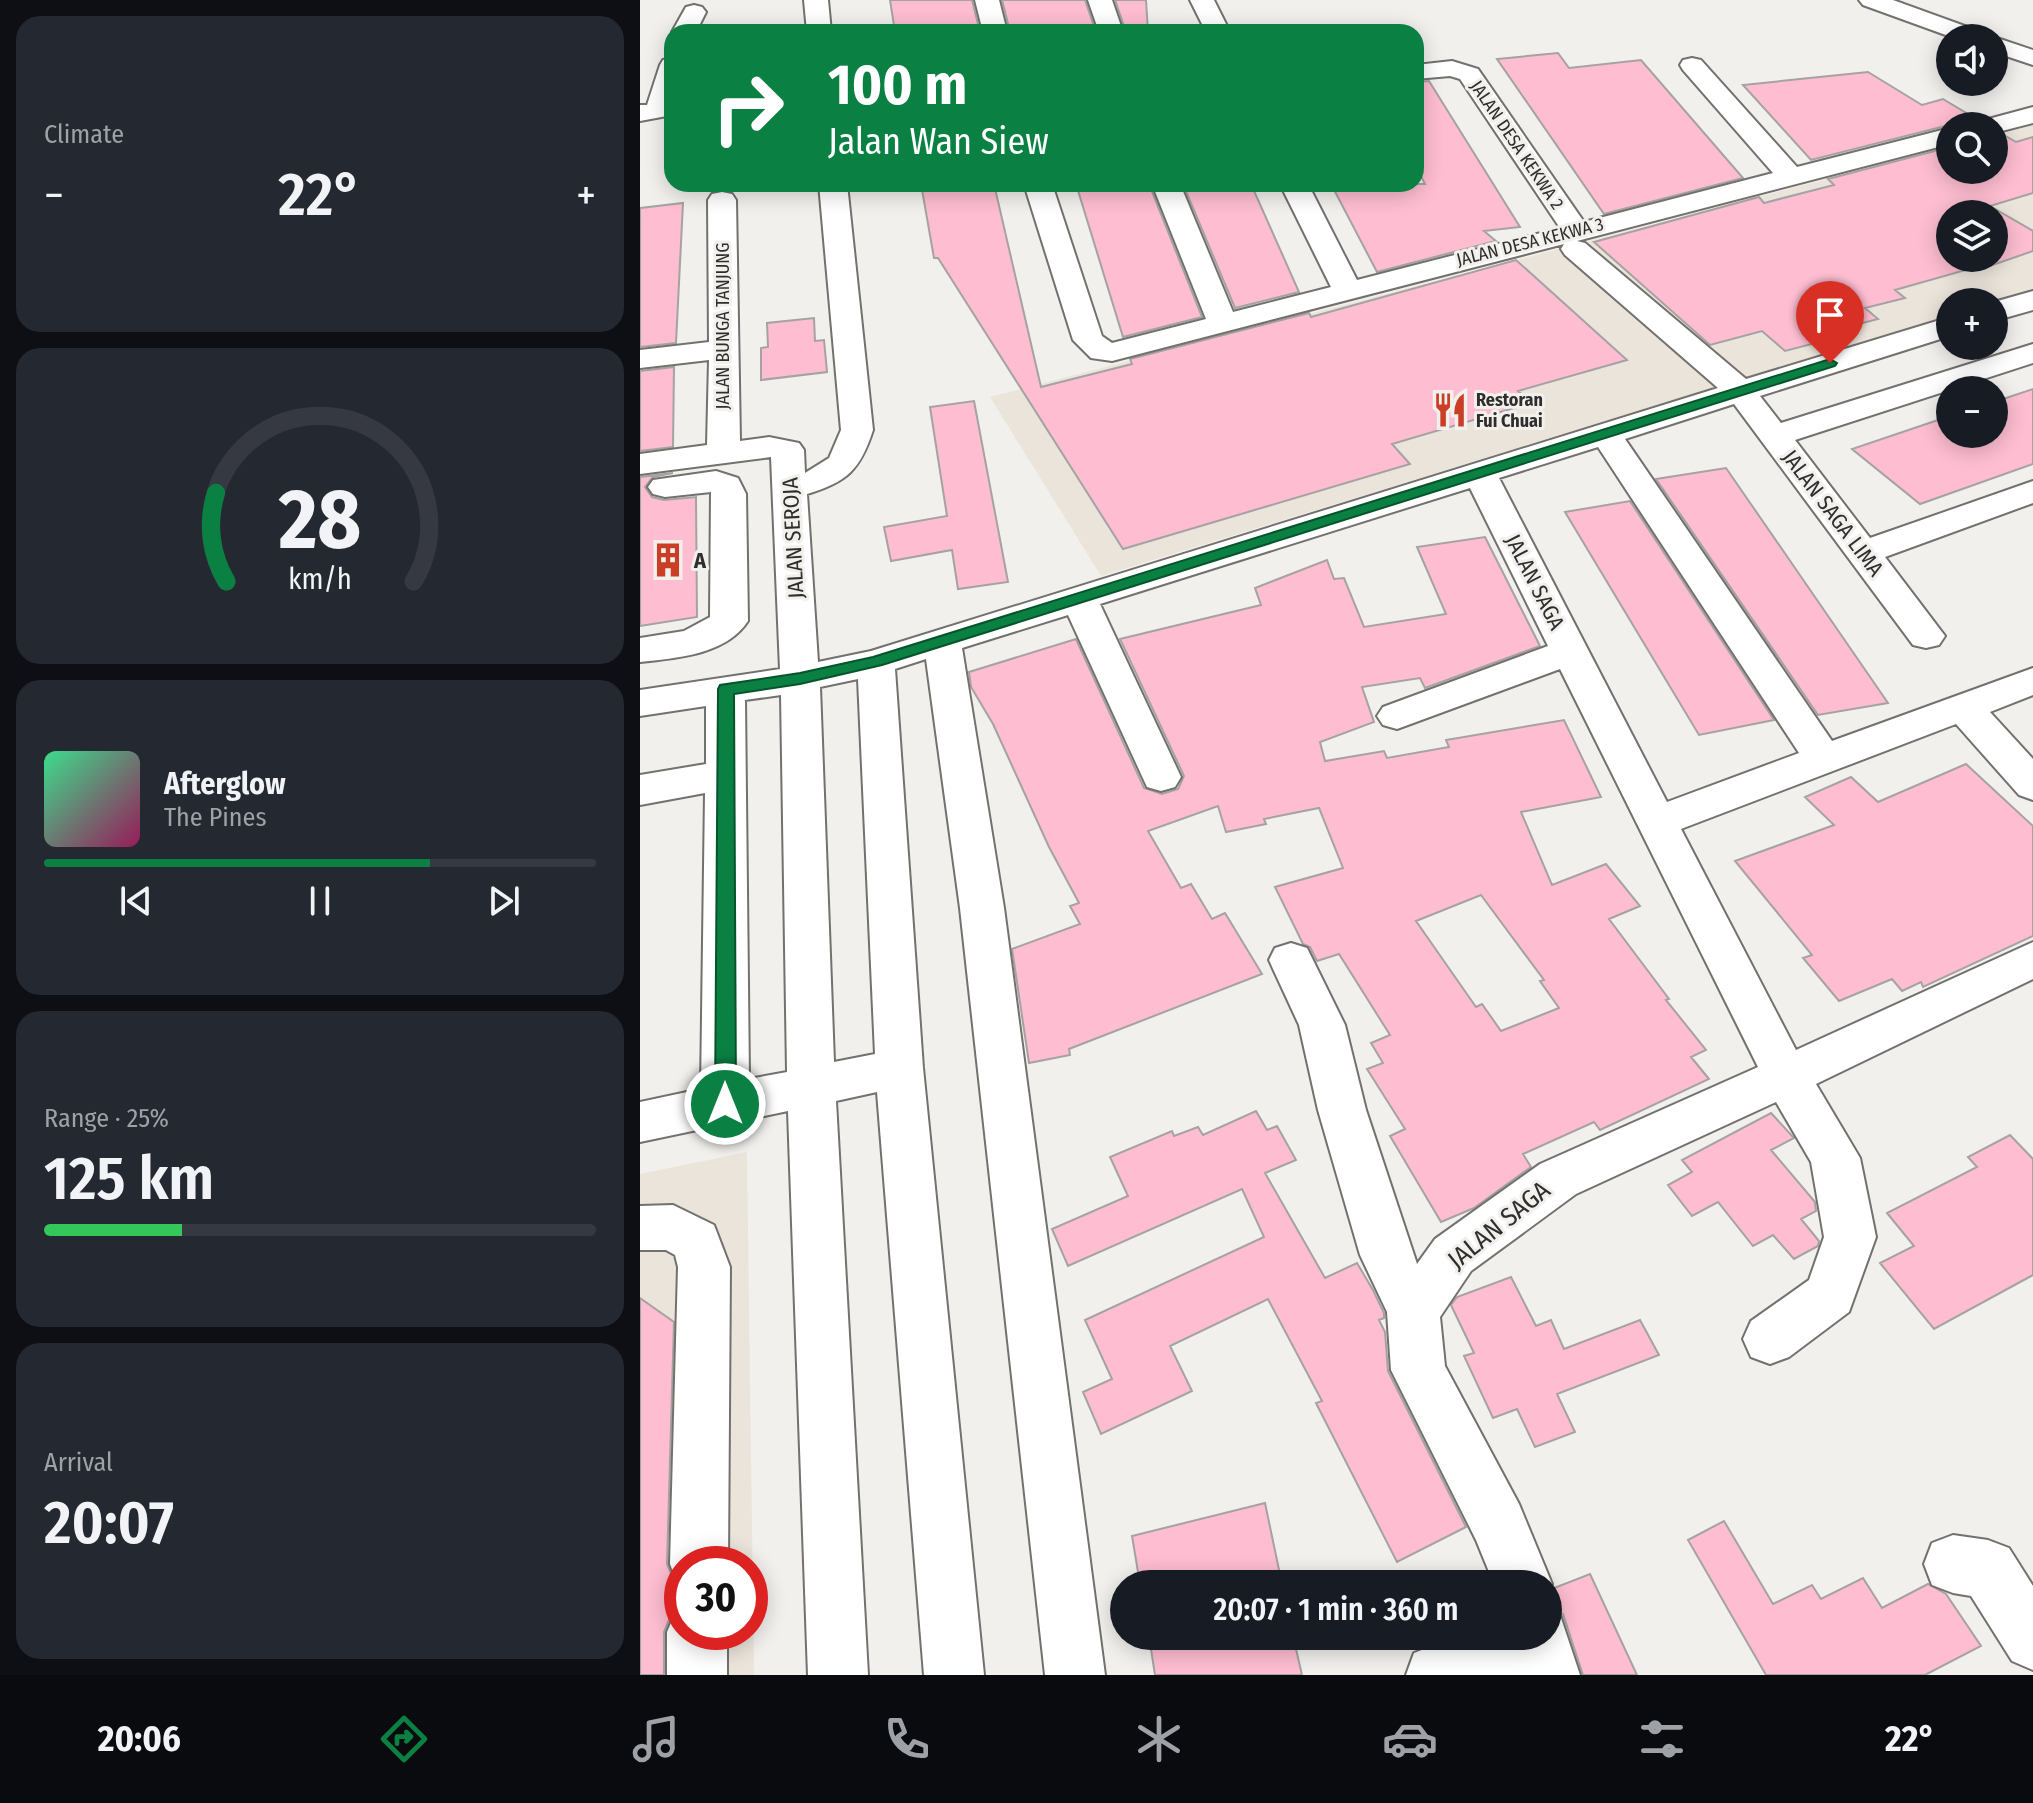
<!DOCTYPE html>
<meta charset="utf-8">
<style>
body{margin:0;font-family:"Fira Sans Condensed",sans-serif;background:#242831;color:#f1f3f6;height:100vh;display:flex;flex-direction:column;font-size:30px;white-space:nowrap}
*{box-sizing:border-box;margin:0}
p{font-size:26px;color:#9ea1a6}
.icon{flex:none;width:44px;height:44px;fill:none;stroke:currentColor;stroke-width:2;stroke-linecap:round;stroke-linejoin:round}
.map{position:relative;flex:1;overflow:hidden}
.sheet{display:flex;flex-direction:column;gap:16px;padding:16px;background:#0d0f14;width:640px}
.sheet>*{flex:none}
.top-card{position:absolute;left:24px;top:24px;width:760px;height:168px;border-radius:24px;box-shadow:0 4px 20px #0003;background:#0b8043;color:#fff;overflow:hidden}
.controls{position:absolute;left:1296px;top:24px;display:grid;gap:16px}
.controls a{display:grid;place-items:center;width:72px;height:72px;border-radius:50%;background:#171b24;box-shadow:0 4px 20px #0003;font-size:40px}
.speed{position:absolute;left:24px;top:1546px;display:flex;gap:16px;font-size:40px;font-weight:700;text-align:center}
.speed>*{display:grid;place-content:center;width:104px;height:104px;border-radius:50%;background:#171b24;box-shadow:0 4px 20px #0003;line-height:1}
.speed .limit{border:12px solid #d22;background:#fff;color:#111}
.pin{position:absolute;display:grid;place-items:center;width:68px;height:68px;color:#fff;margin:-82px -34px;border-radius:50% 50% 50% 0;rotate:-45deg;box-shadow:0 0 8px #0007}
.pin .icon{rotate:45deg}
.me{position:absolute;width:88px;margin:-44px;rotate:0deg;stroke-linejoin:round;filter:drop-shadow(0 0 6px #0008)}
.turn{display:flex;align-items:center;gap:28px;height:168px;padding:0 32px;font-size:36px}
.turn .icon{width:104px;height:104px;stroke-width:2.5}
.turn b{display:block;font-size:56px;line-height:68px}
.big{font-size:60px;font-weight:600;line-height:1.1}
.sheet .widget{flex:1;display:flex;flex-direction:column;justify-content:center;gap:12px;min-width:0;padding:0 28px;border-radius:24px;background:#242831}
.sheet .dial{align-items:center;gap:0}
.dial svg{height:208px;overflow:visible;fill:none;stroke:#363941;stroke-width:7;stroke-linecap:round;text-anchor:middle}
.dial text{fill:#f1f3f6;stroke:none}
.song{display:flex;align-items:center;gap:24px}
.cover{width:96px;height:96px;border-radius:12px;background:linear-gradient(135deg,hsl(150 70% 55%),hsl(330 70% 35%))}
.played{height:8px;border-radius:4px;background:linear-gradient(90deg,#0b8043 70%,#363941 70%)}
.keys{display:flex;justify-content:space-around;direction:ltr}
.heat{display:flex;justify-content:space-between;align-items:center;font-size:44px;direction:ltr}
.charge{height:12px;border-radius:6px;background:linear-gradient(90deg,#34c759 25%,#363941 0)}
.trip{position:absolute;left:470px;top:1570px;width:452px;height:80px;border-radius:40px;background:#171b24;box-shadow:0 4px 20px #0003;font-weight:600;line-height:80px;text-align:center}
.menu{display:flex;height:128px;justify-content:space-around;align-items:center;background:#090b0e;color:#9ea1a6}
.menu .icon{width:56px;height:56px}
.menu .on{color:#0b8043}
.menu b{font-size:36px;color:#f1f3f6}
main{display:flex;flex:1;min-height:0}
.map>svg:first-child{display:block}
.built{fill:#ebe4db;fill-rule:evenodd}
.building{fill:#febdd1;stroke:#a5a2a3;stroke-width:2;fill-rule:evenodd}
.lines{fill:none;stroke-linecap:round;stroke-linejoin:round}
.minor-casing{stroke:#73716e;stroke-width:4}
.minor{fill:#fff;fill-rule:evenodd}
.route{fill:#0b8043;stroke:#07532c;stroke-width:2}
.labels{text-anchor:middle;dominant-baseline:central;stroke-width:6;stroke-linejoin:round;paint-order:stroke}
.far-street-label{font-size:18px;fill:#2f2e2d;stroke:#f2f0ed}
.far-poi-label{font-size:18px;font-weight:bold;fill:#2f2e2d;stroke:#f2f0ed;text-anchor:start}
.street-label{font-size:22px;fill:#2f2e2d;stroke:#f2f0ed}
.poi-label{font-size:22px;font-weight:bold;fill:#2f2e2d;stroke:#f2f0ed;text-anchor:start}
.near-street-label{font-size:26px;fill:#2f2e2d;stroke:#f2f0ed}
</style>
<main>
<section class="sheet">
<div class="widget"><p>Climate</p>
<div class="heat"><a>−</a><b class="big">22°</b><a>+</a></div>
</div>
<div class="widget dial"><svg viewBox="0 0 100 80">
<path d="M14 69A42 42 0 1 1 86 69"/>
<path d="M14 69A42 42 0 0 1 10 35" stroke="#0b8043"/>
<text x="50" y="56" font-size="32" font-weight="700">28</text>
<text x="50" y="72" font-size="11">km/h</text>
</svg></div>
<div class="widget">
<div class="song"><i class="cover"></i><div><b>Afterglow</b><p>The Pines</p></div></div>
<div class="played"></div>
<div class="keys"><svg class="icon" aria-label="previous" viewBox="0 0 24 24"><path d="M18 5L8 12l10 7zM5 5v14"/></svg><svg class="icon" aria-label="pause" viewBox="0 0 24 24"><path d="M8 5v14M16 5v14"/></svg><svg class="icon" aria-label="next" viewBox="0 0 24 24"><path d="M6 5l10 7-10 7zM19 5v14"/></svg></div>
</div>
<div class="widget"><p>Range · 25%</p><b class="big">125 km</b><div class="charge"></div></div>
<div class="widget"><p>Arrival</p><b class="big">20:07</b></div>
</section>
<div class="map">
<svg width="1393" height="1675" viewBox="0 0 1393 1675">
<rect width="100%" height="100%" fill="#f2f0ed"/>
<!-- built -->
<path class="built" d="M 1393,125 L 1393,289 L 1351,302 L 1310,302 L 1310,315 L 461,576 L 350,397 L 1310,147 L 1310,170 L 1354,170 L 1354,135 ZM 1310,214 L 1354,214 L 1354,258 L 1310,258 Z
M 107,1152 L 114,1675 L 0,1675 L 0,1174 ZM 42,1564 L 110,1564 L 110,1632 L 42,1632 Z"/>
<!-- building -->
<path class="building" d="M 250,0 L 332,0 L 340,32 L 255,32 Z
M 362,0 L 445,0 L 456,32 L 370,32 Z
M 475,0 L 506,0 L 508,32 L 486,32 Z
M 918,53 L 929,68 L 1001,60 L 1103,178 L 964,214 L 857,59 Z
M 1228,72 L 1282,105 L 1303,99 L 1338,120 L 1334,126 L 1309,125 L 1171,160 L 1103,85 Z
M 789,81 L 880,227 L 844,231 L 856,241 L 737,272 L 691,184 L 785,184 L 776,167 L 776,82 Z
M 1362,134 L 1376,142 L 1393,137 L 1393,193 L 1350,206 L 1393,231 L 1393,251 L 1347,267 L 1343,265 L 1255,290 L 1265,298 L 1225,308 L 1238,319 L 1180,334 L 1187,340 L 1145,351 L 1122,331 L 1070,345 L 954,242 L 1119,197 L 1124,203 L 1194,185 L 1188,179 L 1310,147 L 1310,170 L 1354,170 L 1354,136 ZM 1310,214 L 1354,214 L 1354,258 L 1310,258 Z
M 281,184 L 354,184 L 401,387 L 492,364 L 490,359 L 669,313 L 671,317 L 876,260 L 987,360 L 878,391 L 891,403 L 752,444 L 770,464 L 483,549 L 298,258 L 294,258 Z
M 436,184 L 509,184 L 562,317 L 483,337 Z
M 543,184 L 611,184 L 659,292 L 595,308 Z
M 43,203 L 36,343 L 0,347 L 0,208 Z
M 174,318 L 175,341 L 184,340 L 187,372 L 121,380 L 121,348 L 128,347 L 127,323 Z
M 34,367 L 33,447 L 0,451 L 0,371 Z
M 1393,389 L 1393,464 L 1280,504 L 1212,449 L 1310,416 L 1310,434 L 1354,434 L 1354,402 Z
M 334,401 L 368,582 L 318,589 L 312,550 L 251,561 L 244,527 L 307,516 L 290,407 Z
M 1086,468 L 1155,568 L 1248,703 L 1178,715 L 1016,479 Z
M 33,473 L 13,477 L 5,487 L 12,497 L 24,500 L 56,497 L 57,617 L 0,626 L 0,477 Z
M 990,501 L 1134,720 L 1059,735 L 925,512 Z
M 845,537 L 900,646 L 785,688 L 780,678 L 722,687 L 734,722 L 680,742 L 685,761 L 744,751 L 747,758 L 809,747 L 806,740 L 924,720 L 961,797 L 881,812 L 912,885 L 966,864 L 1000,906 L 969,919 L 1029,999 L 1026,1000 L 1066,1050 L 1051,1057 L 1069,1079 L 960,1130 L 954,1122 L 883,1154 L 891,1167 L 834,1208 L 801,1222 L 750,1136 L 765,1129 L 727,1069 L 743,1063 L 731,1043 L 750,1035 L 699,954 L 677,961 L 670,947 L 663,944 L 635,887 L 703,868 L 679,808 L 624,819 L 626,824 L 586,832 L 578,806 L 508,831 L 541,888 L 551,884 L 572,919 L 585,913 L 622,974 L 429,1049 L 430,1055 L 389,1063 L 372,949 L 440,924 L 430,906 L 439,903 L 409,847 L 353,724 L 331,687 L 329,672 L 436,639 L 504,788 L 522,794 L 538,789 L 544,776 L 480,639 L 621,605 L 615,588 L 687,560 L 694,579 L 704,578 L 724,627 L 806,614 L 777,547 ZM 841,895 L 904,980 L 900,981 L 919,1008 L 861,1031 L 842,1004 L 836,1007 L 776,921 Z
M 1326,764 L 1393,826 L 1393,936 L 1283,987 L 1281,982 L 1262,991 L 1252,979 L 1199,1001 L 1163,958 L 1172,955 L 1095,861 L 1194,825 L 1165,797 L 1211,777 L 1238,802 Z
M 616,1111 L 627,1130 L 637,1126 L 656,1160 L 625,1173 L 685,1278 L 717,1263 L 733,1290 L 744,1313 L 744,1318 L 739,1320 L 745,1332 L 748,1371 L 826,1527 L 757,1562 L 676,1403 L 682,1401 L 628,1299 L 530,1346 L 552,1391 L 461,1434 L 443,1392 L 472,1379 L 445,1320 L 624,1237 L 602,1189 L 428,1266 L 412,1229 L 488,1196 L 470,1157 L 532,1131 L 534,1136 L 558,1127 L 563,1135 Z
M 1131,1113 L 1154,1138 L 1131,1150 L 1175,1202 L 1176,1211 L 1161,1219 L 1179,1241 L 1178,1246 L 1154,1259 L 1133,1235 L 1113,1246 L 1078,1202 L 1052,1216 L 1028,1185 L 1052,1172 L 1042,1160 Z
M 1370,1135 L 1393,1159 L 1393,1275 L 1294,1329 L 1240,1263 L 1274,1246 L 1247,1213 L 1337,1167 L 1328,1157 Z
M 871,1277 L 896,1326 L 911,1320 L 924,1349 L 1000,1320 L 1019,1355 L 917,1394 L 935,1432 L 895,1447 L 877,1409 L 853,1418 L 824,1356 L 834,1353 L 811,1305 L 817,1297 Z
M 0,1298 L 34,1322 L 27,1564 L 32,1576 L 31,1615 L 24,1632 L 24,1675 L 0,1675 Z
M 625,1503 L 642,1584 L 500,1584 L 492,1536 Z
M 1084,1521 L 1133,1604 L 1172,1585 L 1181,1599 L 1223,1578 L 1242,1608 L 1288,1584 L 1306,1594 L 1341,1646 L 1285,1675 L 1126,1675 L 1048,1540 Z
M 950,1574 L 997,1675 L 943,1675 L 923,1614 L 908,1607 L 908,1598 L 914,1588 Z
M 509,1636 L 653,1636 L 662,1675 L 515,1675 Z"/>
<g class="lines">
<!-- minor casing -->
<g class="minor-casing">
<path id="minor" d="M 164,0 L 188,0 L 191,32 L 167,32 Z
M 335,0 L 359,0 L 367,32 L 343,32 Z
M 448,0 L 472,0 L 483,32 L 459,32 Z
M 550,0 L 574,0 L 590,32 L 566,32 Z
M 1219,0 L 1253,0 L 1344,33 L 1348,38 L 1314,38 L 1223,5 Z
M 54,5 L 62,7 L 66,12 L 56,32 L 32,32 L 46,7 Z
M 1354,37 L 1393,50 L 1393,65 L 1354,52 L 1354,38 L 1349,38 Z
M 32,58 L 31,111 L 27,116 L 0,121 L 0,105 L 7,105 L 20,65 L 23,60 Z
M 1052,58 L 1061,60 L 1157,167 L 1310,128 L 1310,144 L 937,241 L 945,243 L 1106,379 L 1310,317 L 1310,336 L 1120,396 L 1141,423 L 1393,344 L 1393,363 L 1155,440 L 1230,538 L 1393,481 L 1393,503 L 1245,557 L 1305,636 L 1299,645 L 1286,648 L 1273,645 L 1094,404 L 985,439 L 1192,741 L 1393,668 L 1393,695 L 1350,712 L 1393,759 L 1393,800 L 1379,795 L 1316,724 L 1041,829 L 1156,1050 L 1393,942 L 1393,979 L 1176,1084 L 1220,1158 L 1236,1237 L 1209,1312 L 1149,1357 L 1130,1364 L 1111,1357 L 1103,1339 L 1111,1321 L 1169,1280 L 1184,1237 L 1171,1162 L 1136,1102 L 936,1194 L 831,1271 L 800,1317 L 805,1366 L 879,1504 L 912,1584 L 908,1595 L 908,1584 L 854,1584 L 836,1540 L 751,1370 L 747,1312 L 720,1255 L 678,1110 L 659,1025 L 629,960 L 635,948 L 651,943 L 667,948 L 705,1025 L 726,1110 L 777,1264 L 795,1239 L 900,1164 L 1118,1067 L 920,669 L 757,729 L 743,725 L 737,716 L 743,707 L 908,646 L 830,488 L 460,604 L 541,777 L 535,787 L 521,791 L 507,787 L 428,615 L 322,648 L 364,908 L 465,1675 L 405,1675 L 320,908 L 286,659 L 255,669 L 283,1068 L 344,1675 L 284,1675 L 237,1092 L 196,1101 L 228,1675 L 168,1675 L 148,1111 L 0,1142 L 0,1102 L 61,1089 L 65,793 L 0,805 L 0,775 L 66,764 L 66,706 L 0,716 L 0,690 L 140,669 L 131,457 L 0,474 L 0,454 L 67,445 L 69,360 L 0,368 L 0,350 L 69,342 L 68,200 L 72,194 L 82,192 L 92,194 L 96,200 L 100,441 L 129,437 L 159,443 L 164,450 L 165,473 L 189,458 L 201,430 L 179,184 L 207,184 L 233,430 C 220,470 207,482 167,494 L 178,662 L 231,651 L 1078,388 L 925,255 L 921,249 L 924,244 L 472,361 L 451,358 L 433,340 L 384,184 L 412,184 L 462,336 L 472,343 L 566,319 L 512,184 L 540,184 L 593,312 L 691,287 L 640,184 L 668,184 L 717,280 L 920,228 L 820,79 L 810,76 L 776,79 L 776,65 L 812,61 L 838,69 L 944,222 L 1133,173 L 1043,70 L 1040,65 L 1043,60 ZM 958,447 L 1159,753 L 1027,802 L 859,478 ZM 218,679 L 235,1054 L 194,1062 L 180,687 ZM 141,695 L 147,1072 L 109,1079 L 105,700 Z
M 1393,107 L 1393,123 L 1354,133 L 1354,126 L 1337,126 L 1341,121 Z
M 1393,291 L 1393,310 L 1354,321 L 1354,302 Z
M 76,471 L 98,478 L 106,494 L 108,621 C 86,655 36,658 0,662 L 0,638 L 44,631 L 70,617 L 71,492 L 25,497 L 13,494 L 8,487 L 13,480 Z
M 33,1205 L 74,1225 L 90,1267 L 88,1564 L 42,1564 L 42,1586 L 38,1585 L 30,1564 L 38,1267 L 35,1255 L 26,1250 L 0,1250 L 0,1206 Z
M 1313,1535 L 1348,1540 L 1369,1548 L 1393,1586 L 1393,1670 L 1372,1661 L 1331,1596 L 1313,1593 L 1292,1585 L 1284,1564 L 1292,1543 Z
M 42,1608 L 42,1632 L 87,1632 L 87,1675 L 27,1675 L 27,1632 L 36,1611 Z
M 908,1610 L 920,1615 L 940,1675 L 766,1675 L 774,1653 L 818,1636 L 908,1636 Z"/>
</g>
<!-- minor -->
<use href="#minor" class="minor"/>
</g>
<!-- route -->
<path class="route" d="M 1190,359 L 1197,363 L 1195,366 L 242,665 L 160,684 L 94,694 L 96,1104 L 93,1110 L 85,1113 L 78,1110 L 75,1104 L 78,689 L 80,685 L 160,673 L 233,657 Z"/>
<!-- icons -->
<defs>
<g id="restaurant-bare" transform="scale(2.76)"><path d="M-5-6h1v4h1v-4h1v4h1v-4h1v5L-1.5 .5V6h-2V.5L-5-1ZM5-6V6H3V1.5H1.5Q1.5-4 5-6Z" fill="#c93e25" stroke="#f2f0ed" stroke-width="2.5" paint-order="stroke"/></g>
<g id="building-bare" transform="scale(2.76)"><path d="M-4-6H4V6H1V3H-1V6H-4ZM-2.5-4.3h1.7v1.8h-1.7ZM.8-4.3h1.7v1.8H.8ZM-2.5-1h1.7V.8h-1.7ZM.8-1h1.7V.8H.8Z" fill="#c93e25" stroke="#f2f0ed" stroke-width="2.5" paint-order="stroke"/></g>
</defs>
<g fill-rule="evenodd">
<use href="#restaurant-bare" x="810" y="410"/>
<use href="#building-bare" x="28" y="560"/>
</g>
<g class="labels">
<!-- far-street labels -->
<g class="far-street-label">
<text transform="translate(877 145) rotate(56)">JALAN DESA KEKWA 2</text>
<text transform="translate(890 242) rotate(-14)">JALAN DESA KEKWA 3</text>
<text transform="translate(83 326) rotate(-90)">JALAN BUNGA TANJUNG</text>
</g>
<!-- far-poi labels -->
<g class="far-poi-label">
<text x="836" y="400">Restoran<tspan x="836" dy="21">Fui Chuai</tspan></text>
</g>
<!-- street labels -->
<g class="street-label">
<text transform="translate(1193 513) rotate(53)">JALAN SAGA LIMA</text>
<text transform="translate(153 538) rotate(-93)">JALAN SEROJA</text>
<text transform="translate(895 582) rotate(63)">JALAN SAGA</text>
</g>
<!-- poi labels -->
<g class="poi-label">
<text x="54" y="560">A</text>
</g>
<!-- near-street labels -->
<g class="near-street-label">
<text transform="translate(859 1225) rotate(-39)">JALAN SAGA</text>
</g>
</g>
</svg>
<div class="controls">
<a><svg class="icon" aria-label="sound" viewBox="0 0 24 24"><path d="M4 9h4l5-4v14l-5-4H4zM17 9q2 3 0 6"/></svg></a>
<a><svg class="icon" aria-label="search" viewBox="0 0 24 24"><circle cx="10" cy="10" r="6"/><path d="M15 15l6 6"/></svg></a>
<a><svg class="icon" aria-label="layers" viewBox="0 0 24 24"><path d="M12 4l9 5-9 5-9-5zM3 14l9 5 9-5"/></svg></a>
<a>+</a>
<a>−</a>
</div>
<div class="speed"><div class="limit">30</div></div>
<div class="pin" style="left:1190px;top:363px;background:#d93025"><svg class="icon" aria-label="arrive" viewBox="0 0 24 24"><path d="M6 21V4h12l-3 4 3 4H6"/></svg></div>
<svg class="me" style="left:85px;top:1104px" viewBox="-20 -20 40 40"><circle r="17" fill="#0b8043" stroke="#fff" stroke-width="3"/><path d="M0-11L8 9 0 5-8 9z" fill="#fff"/></svg>
<div class="trip">20:07 · 1 min · 360 m</div>
<div class="top-card">
<div class="turn"><svg class="icon" aria-label="right" viewBox="0 0 24 24"><path d="M7 20v-9h11M14 6l5 5-5 5"/></svg><div><b>100 m</b>Jalan Wan Siew</div></div>
</div>
</div>
</main>
<nav class="menu">
<b>20:06</b>
<svg class="icon on" aria-label="directions" viewBox="0 0 24 24"><path d="M12 3l9 9-9 9-9-9zM9 14v-3h6M13 9l2 2-2 2"/></svg>
<svg class="icon" aria-label="music" viewBox="0 0 24 24"><path d="M9 18V5l10-2v13"/><circle cx="6" cy="18" r="3"/><circle cx="16" cy="16" r="3"/></svg>
<svg class="icon" aria-label="phone" viewBox="0 0 24 24"><path d="M5 4h4l2 5-3 2q2 4 5 5l2-3 5 2v4C11 20 4 13 5 4z"/></svg>
<svg class="icon" aria-label="climate" viewBox="0 0 24 24"><path d="M12 3v18M4 7l16 10M4 17L20 7"/></svg>
<svg class="icon" aria-label="car" viewBox="0 0 24 24"><path d="M5 17H2v-5l4-1 3-4h7l3 4 3 1v5h-3M9 17h6M6 11h13"/><circle cx="7" cy="17" r="2"/><circle cx="17" cy="17" r="2"/></svg>
<svg class="icon" aria-label="filters" viewBox="0 0 24 24"><path d="M4 7h16M4 17h16"/><circle cx="9" cy="7" r="2"/><circle cx="15" cy="17" r="2"/></svg>
<b>22°</b>
</nav>
